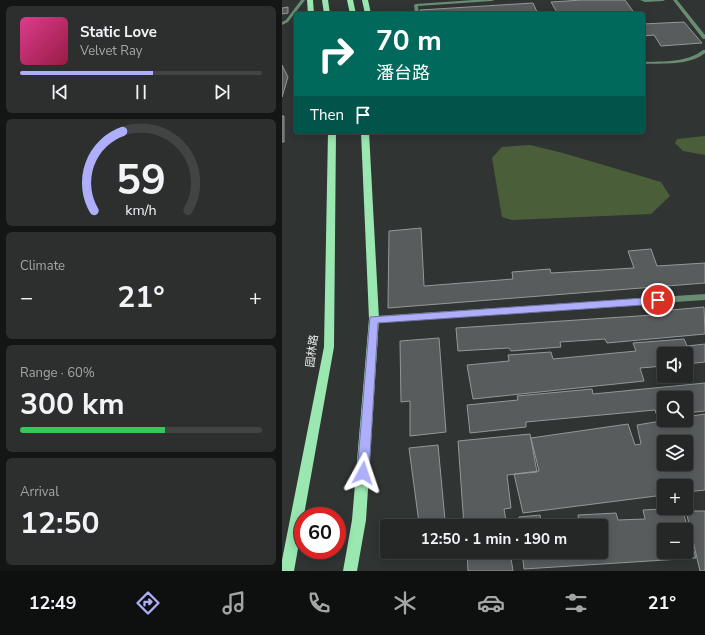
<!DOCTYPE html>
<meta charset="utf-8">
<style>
body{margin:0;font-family:"Nunito Sans","Noto Sans SC",sans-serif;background:#2c2f2e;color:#f1f3f6;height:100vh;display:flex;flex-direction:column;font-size:15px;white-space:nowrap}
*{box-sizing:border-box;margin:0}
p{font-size:13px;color:#a3a5a7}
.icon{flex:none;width:22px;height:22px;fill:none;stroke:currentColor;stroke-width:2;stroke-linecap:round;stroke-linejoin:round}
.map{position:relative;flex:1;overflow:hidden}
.details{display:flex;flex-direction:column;gap:6px;padding:6px;background:#141515;width:282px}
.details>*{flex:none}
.banner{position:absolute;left:12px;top:12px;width:351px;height:122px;border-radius:4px;box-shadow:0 2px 10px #0003,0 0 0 1px #414443;background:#00695c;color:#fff;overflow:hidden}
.tools{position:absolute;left:375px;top:347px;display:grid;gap:8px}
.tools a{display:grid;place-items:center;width:36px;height:36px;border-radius:4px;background:#242726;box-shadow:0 2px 10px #0003,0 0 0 1px #414443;font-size:20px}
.speed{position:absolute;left:12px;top:507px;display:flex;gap:8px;font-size:20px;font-weight:700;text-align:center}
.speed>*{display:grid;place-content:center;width:52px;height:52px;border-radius:50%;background:#242726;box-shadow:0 2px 10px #0003,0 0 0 1px #414443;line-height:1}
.speed .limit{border:6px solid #d22;background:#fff;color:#111}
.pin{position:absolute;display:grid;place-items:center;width:34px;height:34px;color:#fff;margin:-17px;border:2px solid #fff;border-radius:50%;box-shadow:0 1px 4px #0007}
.me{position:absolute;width:44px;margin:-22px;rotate:5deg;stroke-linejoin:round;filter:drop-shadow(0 0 3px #0008)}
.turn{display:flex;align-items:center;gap:14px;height:84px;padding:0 16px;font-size:18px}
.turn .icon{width:52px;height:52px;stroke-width:2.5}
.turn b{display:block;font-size:28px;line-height:34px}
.then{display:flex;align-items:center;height:38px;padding:0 16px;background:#0003;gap:8px;font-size:15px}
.big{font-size:30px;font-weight:700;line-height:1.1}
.details .widget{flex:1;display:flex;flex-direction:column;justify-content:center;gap:6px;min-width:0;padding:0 14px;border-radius:6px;background:#2c2f2e}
.details .dial{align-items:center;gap:0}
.dial svg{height:104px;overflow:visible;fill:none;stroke:#414443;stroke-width:7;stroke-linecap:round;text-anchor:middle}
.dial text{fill:#f1f3f6;stroke:none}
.song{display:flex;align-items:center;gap:12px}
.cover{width:48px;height:48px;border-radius:6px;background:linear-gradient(135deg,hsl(330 70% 55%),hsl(340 70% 35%))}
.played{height:4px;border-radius:2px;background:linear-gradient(90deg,#aeaefb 55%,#414443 55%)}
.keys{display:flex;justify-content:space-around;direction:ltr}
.heat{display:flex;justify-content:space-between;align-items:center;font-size:22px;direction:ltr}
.charge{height:6px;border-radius:3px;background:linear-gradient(90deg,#34c759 60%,#414443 0)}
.trip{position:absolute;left:98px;top:519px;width:228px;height:40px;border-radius:4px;background:#242726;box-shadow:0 2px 10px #0003,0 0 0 1px #414443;font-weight:700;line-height:40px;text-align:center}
.dock{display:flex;height:64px;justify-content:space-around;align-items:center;background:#0e100f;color:#a3a5a7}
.dock .icon{width:28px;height:28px}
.dock .current{color:#aeaefb}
.dock b{font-size:18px;color:#f1f3f6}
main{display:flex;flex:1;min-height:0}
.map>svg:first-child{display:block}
.green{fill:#4b5e3a}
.building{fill:#585c5c;stroke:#939898;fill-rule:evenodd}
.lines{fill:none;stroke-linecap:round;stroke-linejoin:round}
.service{fill:#688d73;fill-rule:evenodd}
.minor{fill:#688d73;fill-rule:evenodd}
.primary{fill:#9ae7b1;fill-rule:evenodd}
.route{fill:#aeaefb;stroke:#7171a3}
.labels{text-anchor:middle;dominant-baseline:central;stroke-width:4;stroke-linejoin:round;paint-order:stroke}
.street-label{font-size:11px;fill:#eceeee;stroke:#303433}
</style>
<main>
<section class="details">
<div class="widget">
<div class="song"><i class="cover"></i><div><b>Static Love</b><p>Velvet Ray</p></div></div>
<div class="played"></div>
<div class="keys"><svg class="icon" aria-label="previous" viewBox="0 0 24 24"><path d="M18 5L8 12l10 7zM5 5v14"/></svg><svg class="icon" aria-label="pause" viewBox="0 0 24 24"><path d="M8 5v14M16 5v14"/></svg><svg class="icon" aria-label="next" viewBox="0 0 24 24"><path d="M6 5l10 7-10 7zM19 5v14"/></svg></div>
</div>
<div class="widget dial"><svg viewBox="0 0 100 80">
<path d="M14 69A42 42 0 1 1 86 69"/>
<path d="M14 69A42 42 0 0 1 36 8" stroke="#aeaefb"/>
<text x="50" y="56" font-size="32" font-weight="700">59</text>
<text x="50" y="72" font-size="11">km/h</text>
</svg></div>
<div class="widget"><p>Climate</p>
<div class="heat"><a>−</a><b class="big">21°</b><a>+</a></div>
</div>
<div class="widget"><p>Range · 60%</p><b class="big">300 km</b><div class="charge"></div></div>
<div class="widget"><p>Arrival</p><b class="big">12:50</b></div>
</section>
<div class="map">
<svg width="423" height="571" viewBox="0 0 423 571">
<rect width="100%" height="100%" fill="#303433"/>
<!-- green -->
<path class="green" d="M 423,136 L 423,155 L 401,151 L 393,143 L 395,139 Z
M 248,145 L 281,153 L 379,182 L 388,196 L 369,214 L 230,220 L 220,217 L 210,158 L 220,147 Z"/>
<!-- building -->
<path class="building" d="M 300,0 L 343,0 L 353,14 L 276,14 L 269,2 Z
M 251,3 L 256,14 L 139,14 L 138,10 Z
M 6,7 L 6,13 L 0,14 L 0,8 Z
M 402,22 L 420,43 L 379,46 L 372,35 L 361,36 L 361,24 Z
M 0,65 L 6,77 L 0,97 Z
M 0,116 L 2,116 L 2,142 L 0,142 Z
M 139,228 L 142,286 L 231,279 L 230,272 L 268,269 L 269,273 L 352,268 L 346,251 L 369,249 L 375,266 L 423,263 L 423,283 L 106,308 L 107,231 Z
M 422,307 L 423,334 L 325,343 L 323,339 L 278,342 L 279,347 L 229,351 L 227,348 L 176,351 L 174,328 L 371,315 L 368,312 Z
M 157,338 L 164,432 L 128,436 L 128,401 L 119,402 L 118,341 Z
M 402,339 L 405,346 L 423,344 L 423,362 L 404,364 L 404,354 L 382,354 L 382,366 L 358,368 L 362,381 L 191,399 L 185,365 L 227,361 L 226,355 L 269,352 L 271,359 L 354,351 L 351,343 Z
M 423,383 L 423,411 L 404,413 L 404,398 L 382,398 L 382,415 L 375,416 L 373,410 L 244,422 L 244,427 L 188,433 L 185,405 L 236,400 L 235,396 L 310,389 L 311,394 Z
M 423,414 L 423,490 L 404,492 L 404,486 L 382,486 L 382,495 L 241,513 L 232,474 L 257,471 L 249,438 L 346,424 L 353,445 L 359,444 L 355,425 L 385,420 L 404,420 L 404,417 ZM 382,442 L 404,442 L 404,464 L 382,464 Z
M 248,434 L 255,472 L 225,475 L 229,508 L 222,509 L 225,526 L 182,526 L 176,441 Z
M 156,445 L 163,520 L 137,523 L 127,448 Z
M 400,508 L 414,558 L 242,569 L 240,552 L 319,552 L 319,526 L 278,526 L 297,525 L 296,515 L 334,513 L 336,520 L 363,519 L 361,510 ZM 382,530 L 404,530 L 404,552 L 382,552 Z
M 404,511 L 423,511 L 423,571 L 418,571 Z
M 258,515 L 260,526 L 238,526 L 237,517 Z
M 185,552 L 228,552 L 231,571 L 186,571 Z"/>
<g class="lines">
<!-- service -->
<path class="service" d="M 19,0 L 23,0 L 6,22 L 0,25 L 0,22 L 4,20 Z
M 192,0 L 212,0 L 210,1 L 136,6 L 137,14 L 133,14 L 132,5 L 134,4 Z
M 358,0 L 383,0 L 381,1 L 363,2 Z
M 391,0 L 395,0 L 423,35 L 423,39 L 421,39 Z
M 421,50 L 423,50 L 423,53 C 407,66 381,63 361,64 L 361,62 C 381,61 405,63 421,50 Z"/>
<!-- minor -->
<path class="minor" d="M 423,294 L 423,300 L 92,322 L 89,321 L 88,319 L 89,317 L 92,316 Z"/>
<!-- primary -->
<path class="primary" d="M 25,0 L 31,0 L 32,14 L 26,14 Z
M 40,0 L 46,0 L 48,14 L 42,14 Z
M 65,0 L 71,0 L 74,14 L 68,14 Z
M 80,0 L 86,0 L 89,14 L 83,14 Z
M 46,132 L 54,132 L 52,347 L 12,571 L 0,571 L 0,560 L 42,347 Z
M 79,132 L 87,132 L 97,319 L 84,520 L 75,571 L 61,571 L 70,520 L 87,319 Z"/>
</g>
<!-- route -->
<path class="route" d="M 376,297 L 380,300 L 376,304 L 96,323 L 87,473 L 85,477 L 81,478 L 77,477 L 75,473 L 88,317 Z"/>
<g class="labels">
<!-- street labels -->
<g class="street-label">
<text transform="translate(30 351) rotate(-83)">园林路</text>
</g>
</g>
</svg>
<div class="tools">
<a><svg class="icon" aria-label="sound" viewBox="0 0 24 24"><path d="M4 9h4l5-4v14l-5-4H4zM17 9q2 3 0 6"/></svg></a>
<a><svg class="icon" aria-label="search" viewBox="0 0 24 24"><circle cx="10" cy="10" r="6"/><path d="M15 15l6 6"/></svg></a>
<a><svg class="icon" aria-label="layers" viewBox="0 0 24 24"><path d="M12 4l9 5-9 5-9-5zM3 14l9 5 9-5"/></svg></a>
<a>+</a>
<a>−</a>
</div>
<div class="speed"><div class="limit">60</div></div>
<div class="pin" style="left:376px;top:300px;background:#d93025"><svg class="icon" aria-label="arrive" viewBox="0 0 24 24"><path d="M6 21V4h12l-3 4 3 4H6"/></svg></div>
<svg class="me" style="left:81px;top:473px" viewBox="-20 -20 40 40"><path d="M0-17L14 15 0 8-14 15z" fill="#aeaefb" stroke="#fff" stroke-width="4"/></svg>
<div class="trip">12:50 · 1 min · 190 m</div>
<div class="banner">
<div class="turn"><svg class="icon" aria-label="right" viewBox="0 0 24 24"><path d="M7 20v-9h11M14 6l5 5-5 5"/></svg><div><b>70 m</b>潘台路</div></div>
<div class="then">Then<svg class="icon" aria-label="arrive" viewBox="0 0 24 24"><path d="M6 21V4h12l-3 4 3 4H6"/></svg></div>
</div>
</div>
</main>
<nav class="dock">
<b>12:49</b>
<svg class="icon current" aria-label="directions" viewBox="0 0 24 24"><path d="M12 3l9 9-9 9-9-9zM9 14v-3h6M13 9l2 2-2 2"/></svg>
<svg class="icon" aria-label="music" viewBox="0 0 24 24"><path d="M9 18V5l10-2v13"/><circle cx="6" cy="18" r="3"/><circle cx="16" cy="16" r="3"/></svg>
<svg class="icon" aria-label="phone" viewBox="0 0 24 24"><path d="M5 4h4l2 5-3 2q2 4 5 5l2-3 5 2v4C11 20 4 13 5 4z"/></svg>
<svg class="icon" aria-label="climate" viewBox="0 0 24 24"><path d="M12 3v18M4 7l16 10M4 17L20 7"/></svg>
<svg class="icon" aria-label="car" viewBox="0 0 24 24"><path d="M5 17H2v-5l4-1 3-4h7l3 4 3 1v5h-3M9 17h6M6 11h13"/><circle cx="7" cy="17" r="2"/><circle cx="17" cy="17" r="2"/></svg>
<svg class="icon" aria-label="filters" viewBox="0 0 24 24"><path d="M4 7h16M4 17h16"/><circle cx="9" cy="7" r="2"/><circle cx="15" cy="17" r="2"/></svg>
<b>21°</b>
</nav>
